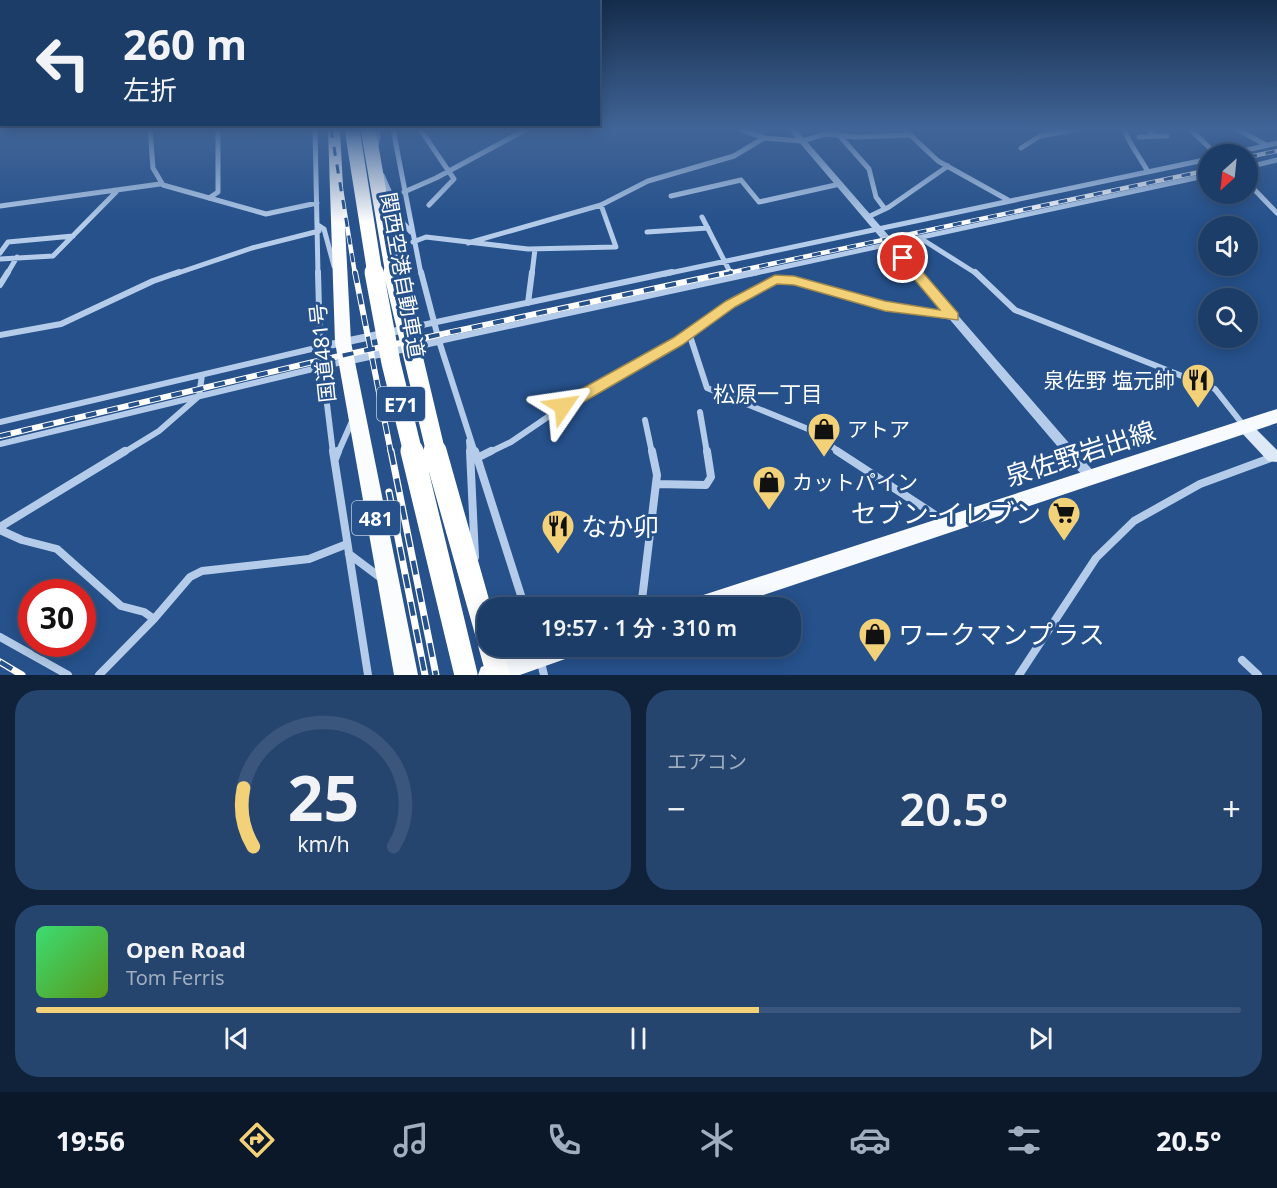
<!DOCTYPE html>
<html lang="ja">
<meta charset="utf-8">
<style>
body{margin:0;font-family:"Noto Sans","Noto Sans JP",sans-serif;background:#25446e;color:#f1f3f6;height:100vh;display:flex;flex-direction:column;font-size:22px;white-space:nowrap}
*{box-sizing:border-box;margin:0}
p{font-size:20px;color:#a0aec0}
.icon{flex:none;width:33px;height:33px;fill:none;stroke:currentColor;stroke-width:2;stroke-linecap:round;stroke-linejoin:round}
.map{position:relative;height:675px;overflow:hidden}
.side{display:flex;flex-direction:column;gap:15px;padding:15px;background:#0f2239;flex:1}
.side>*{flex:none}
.top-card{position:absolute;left:0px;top:0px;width:600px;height:126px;box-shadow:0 3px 15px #0003,0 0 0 2px #3a567c;background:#1c3d68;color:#f1f3f6;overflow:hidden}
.needle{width:39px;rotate:207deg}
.controls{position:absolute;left:1198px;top:144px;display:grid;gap:12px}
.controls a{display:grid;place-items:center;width:60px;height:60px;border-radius:50%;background:#1c3d68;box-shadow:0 3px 15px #0003,0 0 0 2px #3a567c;font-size:30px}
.speed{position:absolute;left:18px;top:579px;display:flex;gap:12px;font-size:30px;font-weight:700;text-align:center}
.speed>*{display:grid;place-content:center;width:78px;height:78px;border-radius:50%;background:#1c3d68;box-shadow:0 3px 15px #0003,0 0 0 2px #3a567c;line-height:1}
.speed .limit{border:9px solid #d22;background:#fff;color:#111}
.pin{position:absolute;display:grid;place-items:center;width:51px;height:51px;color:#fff;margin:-26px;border:3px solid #fff;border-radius:50%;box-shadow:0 2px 6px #0007}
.me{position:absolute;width:66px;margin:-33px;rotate:58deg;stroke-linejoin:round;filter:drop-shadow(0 0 4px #0008)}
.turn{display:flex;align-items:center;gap:21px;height:126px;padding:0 24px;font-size:27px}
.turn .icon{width:78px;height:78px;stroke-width:2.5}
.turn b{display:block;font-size:42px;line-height:51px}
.big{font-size:45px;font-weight:600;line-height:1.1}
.side .tile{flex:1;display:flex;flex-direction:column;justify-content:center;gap:9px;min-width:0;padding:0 21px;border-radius:24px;background:#25446e}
.side .dial{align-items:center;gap:0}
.dial svg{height:156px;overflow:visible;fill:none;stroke:#3a567c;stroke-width:7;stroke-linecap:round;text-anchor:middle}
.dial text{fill:#f1f3f6;stroke:none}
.song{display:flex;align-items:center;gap:18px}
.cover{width:72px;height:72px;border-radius:9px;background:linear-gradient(135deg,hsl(140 70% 55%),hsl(90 70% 35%))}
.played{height:6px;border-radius:3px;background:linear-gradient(90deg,#f3d178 60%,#3a567c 60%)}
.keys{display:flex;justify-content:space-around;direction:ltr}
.heat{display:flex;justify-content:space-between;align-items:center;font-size:33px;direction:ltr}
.side .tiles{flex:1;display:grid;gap:15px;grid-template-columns:1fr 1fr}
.tile:last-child{grid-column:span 2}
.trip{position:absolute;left:477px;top:597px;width:324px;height:60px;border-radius:24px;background:#1c3d68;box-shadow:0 3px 15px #0003,0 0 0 2px #3a567c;font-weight:600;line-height:60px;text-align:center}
.menu{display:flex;height:96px;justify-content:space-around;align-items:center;background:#0b182a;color:#a0aec0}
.menu .icon{width:42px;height:42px}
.menu .selected{color:#f3d178}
.menu b{font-size:27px;color:#f1f3f6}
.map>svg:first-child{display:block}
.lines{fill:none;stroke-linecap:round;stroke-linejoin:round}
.minor-far2{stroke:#b4ccea;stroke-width:5}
.minor-far1{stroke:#b4ccea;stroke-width:6}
.minor{stroke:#b4ccea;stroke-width:8}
.tertiary{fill:#b4ccea;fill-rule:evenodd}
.secondary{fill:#dee9f8;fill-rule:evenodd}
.primary{fill:#f7fafe;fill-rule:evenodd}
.trunk{fill:#fbfcfe;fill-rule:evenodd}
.rail-far2-casing{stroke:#fff;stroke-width:4.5}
.rail-far1-casing{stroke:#fff;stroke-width:6}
.rail-casing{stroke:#fff;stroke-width:7}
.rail-far2{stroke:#26518b;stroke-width:3;stroke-dasharray:9;stroke-linecap:butt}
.rail-far1{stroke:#26518b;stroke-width:4;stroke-dasharray:11;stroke-linecap:butt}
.rail{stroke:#26518b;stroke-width:4.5;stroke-dasharray:14;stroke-linecap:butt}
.motorway-bridge-far2{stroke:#fff;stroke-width:15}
.motorway-bridge-far1{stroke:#fff;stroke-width:19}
.motorway-bridge{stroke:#fff;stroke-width:23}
.route{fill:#f3d178;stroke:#9e884e;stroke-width:1.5}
.labels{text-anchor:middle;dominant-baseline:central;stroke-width:6;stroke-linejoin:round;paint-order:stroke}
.shield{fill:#26518b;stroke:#becbdc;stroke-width:1.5}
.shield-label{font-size:20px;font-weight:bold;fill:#fff}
.street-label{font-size:21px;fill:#fff;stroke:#26518b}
.poi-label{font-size:21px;fill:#fff;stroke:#26518b;text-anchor:start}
.neighbourhood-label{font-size:22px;fill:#fff;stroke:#26518b}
.near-street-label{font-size:26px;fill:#fff;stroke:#26518b}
.near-poi-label{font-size:26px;fill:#fff;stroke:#26518b;text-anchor:start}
</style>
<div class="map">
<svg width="1277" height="675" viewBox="0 0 1277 675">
<rect width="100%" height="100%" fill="#26518b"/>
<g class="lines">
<!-- minor-far2 -->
<path class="minor-far2" d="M 150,129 L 153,168 L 163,185 L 266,214 L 317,203
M 315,129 L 318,274
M 393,129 L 421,274
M 420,129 L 454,179 L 429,205
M 740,129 L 764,138 L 802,141 L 825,134 L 857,137 L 908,135
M 904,129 L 938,161 L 1008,200
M 1124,129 C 1129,144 1140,157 1148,172
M 1148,129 L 1155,136
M 1190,129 L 1216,154
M 1237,129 L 1266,145
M 838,134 L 869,169 L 876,197 L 885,209
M 1139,137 L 1167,136
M 377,143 L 378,129
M 1021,148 L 1040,136 L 1079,129
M 1230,154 L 1277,143
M 1248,167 L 1277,160
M 382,175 L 403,223 L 411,232
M 1248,183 L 1277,213
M 404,192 L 436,178 L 527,129
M 671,196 L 741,180 L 759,202 L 840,184
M 209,198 L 218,192 L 218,129
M 0,206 L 160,184
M 702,217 L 731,274
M 868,217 L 889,207 L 948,166
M 318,225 L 324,229 L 334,266
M 647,232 L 708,228
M 920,238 L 977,274
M 413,242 L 426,237 L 528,249 L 616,247 L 601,205
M 468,243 L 601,205 L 648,181 L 734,156 L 764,138
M 0,253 L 8,242 L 73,236
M 0,259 L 53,256 L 116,192
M 7,274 L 17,257
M 175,274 L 252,248 L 319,231
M 532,274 L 535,249
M 665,274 L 1209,159
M 751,274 L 1209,175"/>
<!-- minor-far1 -->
<path class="minor-far1" d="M 318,272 L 320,347 L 333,453
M 421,272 L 439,341 L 475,453
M 731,272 L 733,277
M 975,272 L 1015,310 L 1215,389 L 1244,426
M 0,285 L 8,272
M 528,303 L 532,272
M 413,327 L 672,272
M 689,333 L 707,388 L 813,431 L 840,453
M 0,335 L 61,324 L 153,281 L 179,272
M 439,341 L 758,272
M 700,412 L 707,453
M 645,420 L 652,453
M 0,422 L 320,347
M 469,441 L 470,453
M 0,444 L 346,361
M 123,453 L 159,431 L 199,396 L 202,375
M 338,453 L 353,419
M 488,453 L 511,442 L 580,395 L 677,342 L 730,304 L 775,280 L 794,281 L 885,306 L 953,317"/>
<!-- minor -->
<path class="minor" d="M 333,451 L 368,675
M 470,451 L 475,557
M 475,451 L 525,608
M 837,451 L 946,522
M 477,458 L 491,451
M 335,459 L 338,451
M 656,484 L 706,485 L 711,477 L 707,451
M 0,527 L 125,451
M 0,530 L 22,540 L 57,549 L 121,606 L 144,612 L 154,619
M 349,554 L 381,578
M 641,608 L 657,475 L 652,451
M 0,637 L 68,675
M 537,646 L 544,675
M 1242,660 L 1258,675
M 99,675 L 154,619 L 190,577 L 202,571 L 309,559 L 347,544
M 1019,675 L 1096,558 L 1134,521 L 1200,484 L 1273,457"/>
<!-- tertiary -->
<path class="tertiary" d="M 788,129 L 796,129 L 1095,473 L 1097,477 L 1095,481 L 1091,482 L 1087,481 Z
M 411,324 L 415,325 L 416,328 L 415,331 L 320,351 L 316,350 L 315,347 L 316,344 L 320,343 Z
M 439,337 L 443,338 L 444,341 L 443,344 L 347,365 L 343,364 L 342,361 L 343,358 L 347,357 Z"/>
<!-- secondary -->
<path class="secondary" d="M 1245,421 L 1250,423 L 1277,450 L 1277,462 L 1268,461 L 1240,431 L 1238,427 L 1240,423 Z"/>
<!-- primary -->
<path class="primary" d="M 1277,409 L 1277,423 L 725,608 L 684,608 L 687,601 L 694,598 Z
M 542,646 L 585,646 L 582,653 L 520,675 L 478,675 L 481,667 Z"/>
<!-- trunk -->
<path class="trunk" d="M 328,129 L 340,129 L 351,342 L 418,675 L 394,675 L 335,342 Z"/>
<!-- rail-far2 casing -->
<g class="rail-far2-casing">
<path id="rail-far2" d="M 331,129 L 355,274
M 1248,157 L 1277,151
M 724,274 L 1209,170"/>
</g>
<!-- rail-far1 casing -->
<g class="rail-far1-casing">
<path id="rail-far1" d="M 355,272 L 391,453
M 0,436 L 326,359 L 731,272"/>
</g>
<!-- rail casing -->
<g class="rail-casing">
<path id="rail" d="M 391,451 L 436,675
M 389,492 L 425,675
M 0,662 L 22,675"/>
</g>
<!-- rail-far2 -->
<use href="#rail-far2" class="rail-far2"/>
<!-- rail-far1 -->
<use href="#rail-far1" class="rail-far1"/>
<!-- rail -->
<use href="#rail" class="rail"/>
<!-- motorway-bridge-far2 -->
<path class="motorway-bridge-far2" d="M 352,129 L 375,274
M 368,129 L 393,274"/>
<!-- motorway-bridge-far1 -->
<path class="motorway-bridge-far1" d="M 374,272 L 391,363 L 413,453
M 393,272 L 436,453"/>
<!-- motorway-bridge -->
<path class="motorway-bridge" d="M 412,451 L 466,675
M 435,451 L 488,638
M 490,646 L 498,675"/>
</g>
<!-- sky -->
<linearGradient id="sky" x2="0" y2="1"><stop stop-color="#152d4c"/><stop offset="0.58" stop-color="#416598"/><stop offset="1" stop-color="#416598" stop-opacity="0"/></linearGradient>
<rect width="1277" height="223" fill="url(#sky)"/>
<!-- route -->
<path class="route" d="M 903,254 L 908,255 L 958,313 L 958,320 L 885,311 L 794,285 L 777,284 L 735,307 L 682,345 L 568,411 L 558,411 L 555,406 L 558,402 L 673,338 L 726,301 L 775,275 L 794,276 L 885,301 L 940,310 L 899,261 L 899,255 Z"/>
<!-- icons -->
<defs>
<g id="restaurant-pin" transform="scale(1.725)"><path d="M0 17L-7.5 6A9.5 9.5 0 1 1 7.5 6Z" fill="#f3d178" stroke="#26518b"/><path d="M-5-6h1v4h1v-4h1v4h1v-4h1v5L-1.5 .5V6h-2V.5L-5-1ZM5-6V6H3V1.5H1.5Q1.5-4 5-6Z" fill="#111"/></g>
<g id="shop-pin" transform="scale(1.725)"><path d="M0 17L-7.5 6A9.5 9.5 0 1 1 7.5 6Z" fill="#f3d178" stroke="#26518b"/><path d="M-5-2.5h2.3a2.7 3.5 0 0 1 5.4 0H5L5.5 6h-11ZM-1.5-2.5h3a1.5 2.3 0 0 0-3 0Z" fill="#111"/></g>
<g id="supermarket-pin" transform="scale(1.725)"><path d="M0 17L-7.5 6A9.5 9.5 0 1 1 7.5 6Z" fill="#f3d178" stroke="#26518b"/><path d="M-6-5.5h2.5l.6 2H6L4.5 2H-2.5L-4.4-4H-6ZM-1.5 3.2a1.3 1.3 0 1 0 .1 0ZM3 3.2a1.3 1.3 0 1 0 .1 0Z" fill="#111"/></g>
</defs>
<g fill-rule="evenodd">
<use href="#restaurant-pin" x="1198" y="380"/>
<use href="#shop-pin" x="824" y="429"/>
<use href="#shop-pin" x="769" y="482"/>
<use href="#supermarket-pin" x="1064" y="513"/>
<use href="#restaurant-pin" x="558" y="526"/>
<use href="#shop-pin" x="875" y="634"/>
</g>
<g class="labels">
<!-- shield labels -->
<g class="shield">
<rect x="377" y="387" width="48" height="34" rx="4.5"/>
<rect x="352" y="501" width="48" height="34" rx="4.5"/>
</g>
<g class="shield-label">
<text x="401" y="404">E71</text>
<text x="376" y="518">481</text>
</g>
<!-- street labels -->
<g class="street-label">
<text transform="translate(403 275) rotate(80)">関西空港自動車道</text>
<text transform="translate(322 353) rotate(-96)">国道481号</text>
</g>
<!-- poi labels -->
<g class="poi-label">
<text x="1175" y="380" text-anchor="end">泉佐野 塩元帥</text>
<text x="847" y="429">アトア</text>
<text x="792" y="482">カットパイン</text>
</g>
<!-- neighbourhood labels -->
<g class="neighbourhood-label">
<text x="768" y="393">松原一丁目</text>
</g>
<!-- near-street labels -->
<g class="near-street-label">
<text transform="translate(1080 453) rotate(-18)">泉佐野岩出線</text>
</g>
<!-- near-poi labels -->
<g class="near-poi-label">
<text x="1041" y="513" text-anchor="end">セブン-イレブン</text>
<text x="581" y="526">なか卯</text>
<text x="898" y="634">ワークマンプラス</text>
</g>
</g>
</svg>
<div class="controls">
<a><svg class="needle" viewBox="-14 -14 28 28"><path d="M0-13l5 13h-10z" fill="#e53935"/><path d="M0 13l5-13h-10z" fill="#a0aec0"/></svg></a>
<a><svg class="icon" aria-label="sound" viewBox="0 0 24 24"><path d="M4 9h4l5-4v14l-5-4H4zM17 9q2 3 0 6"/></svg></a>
<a><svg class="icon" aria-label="search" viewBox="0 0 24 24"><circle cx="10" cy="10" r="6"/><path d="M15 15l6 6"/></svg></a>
</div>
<div class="speed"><div class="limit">30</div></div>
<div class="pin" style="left:903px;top:258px;background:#d93025"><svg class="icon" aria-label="arrive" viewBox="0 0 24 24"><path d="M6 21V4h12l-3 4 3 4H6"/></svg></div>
<svg class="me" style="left:563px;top:406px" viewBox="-20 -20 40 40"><path d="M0-17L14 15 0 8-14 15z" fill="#f3d178" stroke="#fff" stroke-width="4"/></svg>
<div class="trip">19:57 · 1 分 · 310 m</div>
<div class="top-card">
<div class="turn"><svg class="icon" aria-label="left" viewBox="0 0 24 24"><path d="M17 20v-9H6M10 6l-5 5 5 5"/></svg><div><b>260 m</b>左折</div></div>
</div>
</div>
<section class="side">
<div class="tiles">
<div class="tile dial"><svg viewBox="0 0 100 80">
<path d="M14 69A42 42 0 1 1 86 69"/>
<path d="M14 69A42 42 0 0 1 9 39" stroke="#f3d178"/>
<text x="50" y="56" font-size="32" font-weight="700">25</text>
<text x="50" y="72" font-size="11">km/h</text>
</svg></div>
<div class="tile"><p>エアコン</p>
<div class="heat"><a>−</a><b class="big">20.5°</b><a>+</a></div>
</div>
<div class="tile">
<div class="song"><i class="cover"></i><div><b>Open Road</b><p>Tom Ferris</p></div></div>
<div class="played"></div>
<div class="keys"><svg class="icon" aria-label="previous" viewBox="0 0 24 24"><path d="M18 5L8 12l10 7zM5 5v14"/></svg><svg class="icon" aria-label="pause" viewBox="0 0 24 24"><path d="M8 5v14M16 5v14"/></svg><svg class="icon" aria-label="next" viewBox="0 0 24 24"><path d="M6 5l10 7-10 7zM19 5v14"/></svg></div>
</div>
</div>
</section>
<nav class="menu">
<b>19:56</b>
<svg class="icon selected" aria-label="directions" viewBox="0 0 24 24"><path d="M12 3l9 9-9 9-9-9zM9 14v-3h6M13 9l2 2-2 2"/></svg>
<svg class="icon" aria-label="music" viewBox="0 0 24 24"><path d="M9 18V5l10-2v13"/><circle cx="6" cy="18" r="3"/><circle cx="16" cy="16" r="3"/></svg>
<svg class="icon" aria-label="phone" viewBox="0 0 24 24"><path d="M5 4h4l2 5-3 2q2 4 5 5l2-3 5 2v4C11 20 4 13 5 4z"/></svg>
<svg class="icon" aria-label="climate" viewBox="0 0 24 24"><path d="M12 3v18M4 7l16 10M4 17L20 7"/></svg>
<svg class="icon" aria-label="car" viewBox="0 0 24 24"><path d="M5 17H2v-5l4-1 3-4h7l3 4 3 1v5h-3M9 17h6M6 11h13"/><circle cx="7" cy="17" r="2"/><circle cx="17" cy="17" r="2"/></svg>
<svg class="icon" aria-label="filters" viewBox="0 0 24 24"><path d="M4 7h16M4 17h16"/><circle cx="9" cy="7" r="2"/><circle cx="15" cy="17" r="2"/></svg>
<b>20.5°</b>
</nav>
